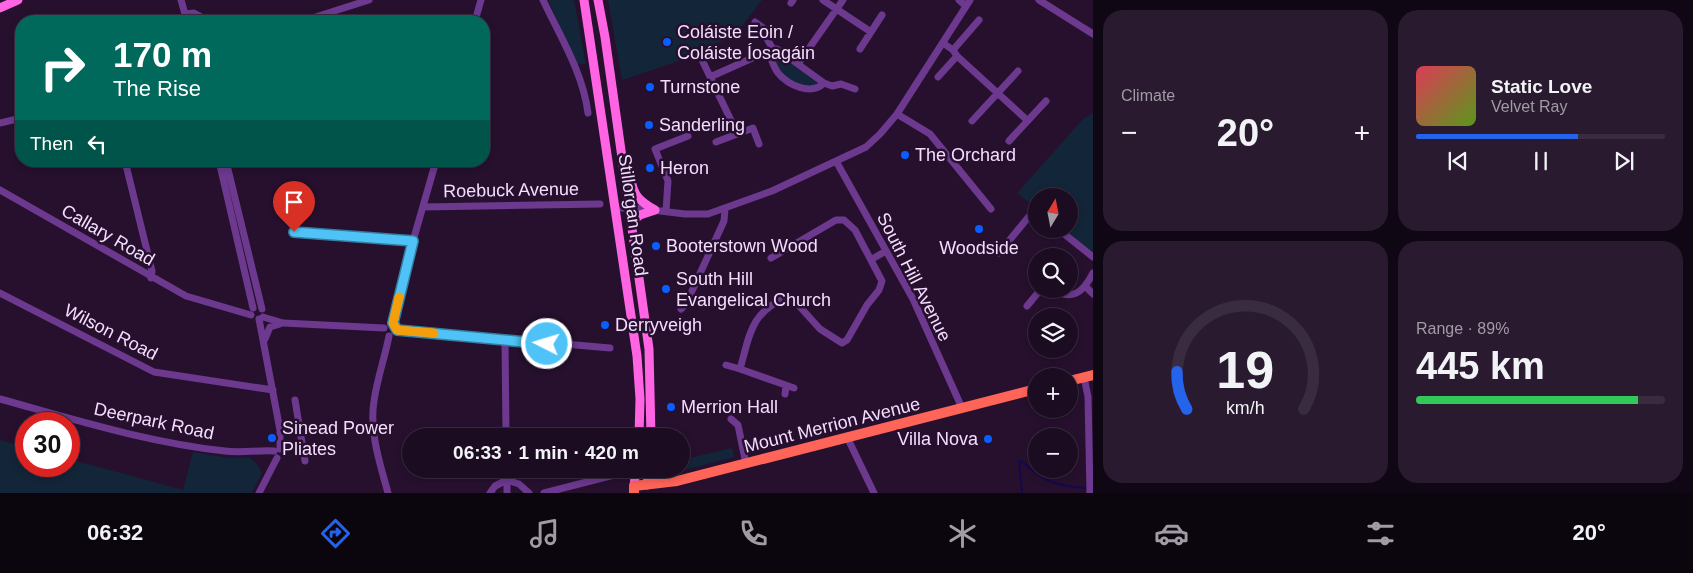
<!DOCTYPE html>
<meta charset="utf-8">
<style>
body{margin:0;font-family:Arial,sans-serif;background:#291a2f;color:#f1f3f6;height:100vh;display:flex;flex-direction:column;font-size:19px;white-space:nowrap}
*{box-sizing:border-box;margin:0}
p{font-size:16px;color:#a09ba5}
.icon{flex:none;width:28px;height:28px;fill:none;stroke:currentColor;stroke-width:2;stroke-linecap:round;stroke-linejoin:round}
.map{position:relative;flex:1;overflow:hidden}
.panel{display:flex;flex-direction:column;gap:10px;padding:10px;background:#0f0713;width:600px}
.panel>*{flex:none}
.hud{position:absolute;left:15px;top:15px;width:475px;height:152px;border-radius:20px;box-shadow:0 2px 8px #0003,0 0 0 1px #3a2c40;background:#00695c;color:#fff;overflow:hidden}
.needle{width:32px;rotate:10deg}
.tools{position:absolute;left:1028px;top:188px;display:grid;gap:10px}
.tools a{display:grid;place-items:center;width:50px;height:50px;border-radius:50%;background:#1c0c22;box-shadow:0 2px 8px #0003,0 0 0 1px #3a2c40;font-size:25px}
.speed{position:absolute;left:15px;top:412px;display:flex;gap:10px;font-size:25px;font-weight:700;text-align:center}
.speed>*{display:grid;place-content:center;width:65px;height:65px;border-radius:50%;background:#1c0c22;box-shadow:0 2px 8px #0003,0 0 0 1px #3a2c40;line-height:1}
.speed .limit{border:8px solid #d22;background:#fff;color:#111}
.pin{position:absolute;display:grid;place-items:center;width:42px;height:42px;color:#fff;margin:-51px -21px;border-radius:50% 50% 50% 0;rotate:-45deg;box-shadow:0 0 5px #0007}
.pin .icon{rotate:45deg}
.me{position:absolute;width:55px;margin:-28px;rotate:275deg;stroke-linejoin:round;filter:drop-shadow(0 0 4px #0008)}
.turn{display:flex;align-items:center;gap:18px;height:105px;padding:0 15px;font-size:22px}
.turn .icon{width:65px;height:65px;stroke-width:2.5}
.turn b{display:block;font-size:35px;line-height:42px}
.then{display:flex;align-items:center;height:48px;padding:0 15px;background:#0003;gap:10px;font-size:19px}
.big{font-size:38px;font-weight:800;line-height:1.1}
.panel .widget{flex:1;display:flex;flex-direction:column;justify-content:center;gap:8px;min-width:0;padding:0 18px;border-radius:20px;background:#291a2f}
.panel .dial{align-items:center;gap:0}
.dial svg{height:130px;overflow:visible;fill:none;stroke:#3a2c40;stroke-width:7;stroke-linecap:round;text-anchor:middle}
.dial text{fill:#f1f3f6;stroke:none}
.song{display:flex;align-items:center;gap:15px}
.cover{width:60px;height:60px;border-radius:8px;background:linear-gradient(135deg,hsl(350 70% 55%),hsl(90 70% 35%))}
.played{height:5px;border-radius:2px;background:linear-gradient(90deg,#2563eb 65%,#3a2c40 65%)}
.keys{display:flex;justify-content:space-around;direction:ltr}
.heat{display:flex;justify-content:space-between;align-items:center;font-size:28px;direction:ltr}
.charge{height:8px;border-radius:4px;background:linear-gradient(90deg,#34c759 89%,#3a2c40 0)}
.panel .tiles{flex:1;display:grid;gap:10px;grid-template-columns:repeat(2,1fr)}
.trip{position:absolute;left:402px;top:428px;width:288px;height:50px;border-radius:25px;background:#1c0c22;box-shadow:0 2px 8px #0003,0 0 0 1px #3a2c40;font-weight:800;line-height:50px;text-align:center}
.tabs{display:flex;height:80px;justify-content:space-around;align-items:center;background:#0b050e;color:#a09ba5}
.tabs .icon{width:35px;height:35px}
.tabs .selected{color:#2563eb}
.tabs b{font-size:22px;color:#f1f3f6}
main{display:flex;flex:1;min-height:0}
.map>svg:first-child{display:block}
.green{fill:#132538}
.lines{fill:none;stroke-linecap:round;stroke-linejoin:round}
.stream{stroke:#15084f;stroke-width:2}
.minor{stroke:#6c398f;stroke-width:7}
.major{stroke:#ff64e3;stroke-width:9}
.highway{stroke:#ff6458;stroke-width:10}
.route-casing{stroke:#337fa1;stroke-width:12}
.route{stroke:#4fc3f7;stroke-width:9}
.slow{stroke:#f59e0b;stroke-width:9}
.poi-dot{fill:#095eff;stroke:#26102e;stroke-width:2}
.labels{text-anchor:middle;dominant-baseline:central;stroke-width:5;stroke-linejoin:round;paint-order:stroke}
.poi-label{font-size:18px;fill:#f4ddff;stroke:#26102e;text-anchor:start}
.street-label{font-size:18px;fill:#f4ddff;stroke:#26102e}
</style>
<main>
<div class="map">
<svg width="1093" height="493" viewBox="0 0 1093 493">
<rect width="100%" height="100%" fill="#26102e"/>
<!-- green -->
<path class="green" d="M 548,0 L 574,0 L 586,64 L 577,64 Z
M 608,0 L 762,0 L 739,30 L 729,38 L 676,62 L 622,80 Z
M 775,52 L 818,83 L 817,85 C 794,87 779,76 773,54 Z
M 1093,113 L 1093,254 L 1062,229 L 1069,229 L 1069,196 L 1036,196 L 1036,208 L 1017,193 L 1083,119 Z
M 0,440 L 26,447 L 26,466 L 69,466 L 69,459 L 183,490 L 193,452 L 229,458 L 250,458 L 258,465 L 262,473 L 252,493 L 0,493 Z
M 732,448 L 734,457 L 681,471 L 669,469 L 681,469 L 681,460 Z"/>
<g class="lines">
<!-- stream -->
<path class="stream" d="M 1022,493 L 1019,461 L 1022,462 C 1047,483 1053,485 1085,488"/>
<!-- minor -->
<path class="minor" d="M 181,0 L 187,21
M 543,0 C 560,36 583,73 588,113
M 823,0 L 871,32
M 959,0 L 966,6
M 1039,0 L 1093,34
M 791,3 L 793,0
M 185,14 L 194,13 L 209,21
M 303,21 L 369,0
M 475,21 L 481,0
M 755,22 L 769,32 L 767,39 L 773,49 L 768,51 C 771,58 773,66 778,73 C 788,85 811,96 824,83 L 832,86 L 841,84 L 855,89
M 943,43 L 953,50 L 957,56 L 1027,120
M 773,49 L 777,49 L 824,83
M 860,49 L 882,15
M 953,50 L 979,20
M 703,62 L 737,133
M 798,64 L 843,0
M 710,77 L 768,51
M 938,77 L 957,56
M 897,114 L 930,134 L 991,209
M 972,121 L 1018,71
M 0,123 L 21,118
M 1009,141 L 1046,101
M 716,142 L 753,128 L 759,144
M 125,161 L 152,271 L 151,278
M 219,161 L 253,308
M 226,161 L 262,309
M 836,161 L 913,299 L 962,408
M 0,190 L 186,296 L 251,315
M 423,207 L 600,204
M 616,208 L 636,208 L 685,214 L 708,214 L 772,191 L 866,147 L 880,134 L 897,114 L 970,0
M 666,211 L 668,181 L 655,149 L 688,136
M 1058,229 L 1093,257
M 294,233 L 413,241
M 999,253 L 1031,214 L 1036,212
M 771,258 L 836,220 L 844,220 L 855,230 L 882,281 L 879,290 L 867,305 L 847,340 L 842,343 L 820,329 L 792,298 L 788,296 C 750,313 750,334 740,369 L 794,388
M 872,259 L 886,251
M 1086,287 L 1093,294
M 1050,289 C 1072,301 1082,294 1093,273
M 0,293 L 154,372 L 273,390
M 1027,306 L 1041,289
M 681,309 L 686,304 L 724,221 L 725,209
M 263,317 L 283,323 L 384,328
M 259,319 L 280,430 L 280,449
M 393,323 L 413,241 L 436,161
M 397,329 L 610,348
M 265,339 L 270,327 L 280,324
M 505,340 L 506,436
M 726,365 L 740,369
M 1084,377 L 1088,397 L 1090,493
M 785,394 L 786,386
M 0,399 C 73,419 149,443 225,451 C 241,453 258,450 274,451
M 295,400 L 305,461
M 731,419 L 738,425 L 746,464
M 280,430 L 300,427
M 847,437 L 874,493
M 507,469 L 507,493
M 259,493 L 277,458
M 388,493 C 380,464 369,431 374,401 C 377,379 385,357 389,336
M 490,493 L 495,486 L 507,480 L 519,484 L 529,493
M 544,493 L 618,474"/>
<!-- major -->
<path class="major" d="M 584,0 L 637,356 L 640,399 L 639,436
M 598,0 L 605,37 L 649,349 L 651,436
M 0,8 L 18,0
M 631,179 C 633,196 641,202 655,210
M 631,223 L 640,215 L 655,210
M 647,485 L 649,469
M 634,486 L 636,469"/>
<!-- highway -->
<path class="highway" d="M 1069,381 L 1093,375
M 651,435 L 652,436
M 658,469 L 662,474 L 677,481
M 634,493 L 634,486 L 677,481 L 1036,389"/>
</g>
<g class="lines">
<!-- route casing -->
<g class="route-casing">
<path id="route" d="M 294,232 L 413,241 L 393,323 L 397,330 L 547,344"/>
</g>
<!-- route -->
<use href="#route" class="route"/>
<!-- slow -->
<path class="slow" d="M 399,297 L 393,323 L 397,330 L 434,333"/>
</g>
<!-- markers -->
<g class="poi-dot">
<circle cx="667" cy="42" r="5"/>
<circle cx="650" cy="87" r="5"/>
<circle cx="649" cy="125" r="5"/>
<circle cx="905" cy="155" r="5"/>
<circle cx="650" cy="168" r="5"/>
<circle cx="979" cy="229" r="5"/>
<circle cx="656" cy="246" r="5"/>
<circle cx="666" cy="289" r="5"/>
<circle cx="605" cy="325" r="5"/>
<circle cx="671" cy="407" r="5"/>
<circle cx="272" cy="438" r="5"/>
<circle cx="988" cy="439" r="5"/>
</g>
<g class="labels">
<!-- poi labels -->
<g class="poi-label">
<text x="677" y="32">Coláiste Eoin /<tspan x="677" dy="21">Coláiste Íosagáin</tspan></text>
<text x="660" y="87">Turnstone</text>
<text x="659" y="125">Sanderling</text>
<text x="915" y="155">The Orchard</text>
<text x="660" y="168">Heron</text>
<text x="666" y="246">Booterstown Wood</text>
<text x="979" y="248" text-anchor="middle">Woodside</text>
<text x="676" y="279">South Hill<tspan x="676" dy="21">Evangelical Church</tspan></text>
<text x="615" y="325">Derryveigh</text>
<text x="681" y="407">Merrion Hall</text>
<text x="282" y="428">Sinead Power<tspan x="282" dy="21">Pliates</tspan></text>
<text x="978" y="439" text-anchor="end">Villa Nova</text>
</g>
<!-- street labels -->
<g class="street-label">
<text transform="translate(511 190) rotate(-1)">Roebuck Avenue</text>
<text transform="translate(633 215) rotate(82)">Stillorgan Road</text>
<text transform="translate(108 235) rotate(30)">Callary Road</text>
<text transform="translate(914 277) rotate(63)">South Hill Avenue</text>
<text transform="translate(111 332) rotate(27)">Wilson Road</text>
<text transform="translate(154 421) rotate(12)">Deerpark Road</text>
<text transform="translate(832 425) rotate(-14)">Mount Merrion Avenue</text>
</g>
</g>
</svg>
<div class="tools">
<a><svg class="needle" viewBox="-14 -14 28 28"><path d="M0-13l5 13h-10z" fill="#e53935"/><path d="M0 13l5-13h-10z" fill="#a09ba5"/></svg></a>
<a><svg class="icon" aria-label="search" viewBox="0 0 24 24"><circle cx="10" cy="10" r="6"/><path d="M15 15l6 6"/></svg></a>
<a><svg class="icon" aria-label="layers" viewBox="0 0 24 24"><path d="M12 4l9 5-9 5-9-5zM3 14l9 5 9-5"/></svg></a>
<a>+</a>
<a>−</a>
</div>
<div class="speed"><div class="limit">30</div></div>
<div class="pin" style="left:294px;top:232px;background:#d93025"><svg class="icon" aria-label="arrive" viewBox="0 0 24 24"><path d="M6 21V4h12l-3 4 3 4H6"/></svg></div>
<svg class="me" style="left:547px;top:344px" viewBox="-20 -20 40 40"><circle r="17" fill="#4fc3f7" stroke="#fff" stroke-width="3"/><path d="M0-11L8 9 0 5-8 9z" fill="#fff"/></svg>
<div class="trip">06:33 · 1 min · 420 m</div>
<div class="hud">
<div class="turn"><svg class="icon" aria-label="right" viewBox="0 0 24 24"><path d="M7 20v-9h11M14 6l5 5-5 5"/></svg><div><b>170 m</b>The Rise</div></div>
<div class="then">Then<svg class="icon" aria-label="left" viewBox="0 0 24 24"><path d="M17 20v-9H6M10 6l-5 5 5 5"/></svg></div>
</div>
</div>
<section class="panel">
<div class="tiles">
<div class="widget"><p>Climate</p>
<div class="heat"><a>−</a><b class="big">20°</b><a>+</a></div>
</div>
<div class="widget">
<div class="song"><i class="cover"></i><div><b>Static Love</b><p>Velvet Ray</p></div></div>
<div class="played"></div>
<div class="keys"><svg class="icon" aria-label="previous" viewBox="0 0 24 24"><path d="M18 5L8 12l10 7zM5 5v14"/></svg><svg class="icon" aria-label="pause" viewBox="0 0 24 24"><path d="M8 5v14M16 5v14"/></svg><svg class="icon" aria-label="next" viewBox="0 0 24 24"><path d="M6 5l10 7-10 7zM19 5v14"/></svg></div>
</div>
<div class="widget dial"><svg viewBox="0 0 100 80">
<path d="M14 69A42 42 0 1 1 86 69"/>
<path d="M14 69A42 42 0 0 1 8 46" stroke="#2563eb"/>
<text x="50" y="56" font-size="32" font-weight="700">19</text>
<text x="50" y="72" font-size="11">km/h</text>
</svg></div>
<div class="widget"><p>Range · 89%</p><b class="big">445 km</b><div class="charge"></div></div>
</div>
</section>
</main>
<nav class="tabs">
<b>06:32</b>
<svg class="icon selected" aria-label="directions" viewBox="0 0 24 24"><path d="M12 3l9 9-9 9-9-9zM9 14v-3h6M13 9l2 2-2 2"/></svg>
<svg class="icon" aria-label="music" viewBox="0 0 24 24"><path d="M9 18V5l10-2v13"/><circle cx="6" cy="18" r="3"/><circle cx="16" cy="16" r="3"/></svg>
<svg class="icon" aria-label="phone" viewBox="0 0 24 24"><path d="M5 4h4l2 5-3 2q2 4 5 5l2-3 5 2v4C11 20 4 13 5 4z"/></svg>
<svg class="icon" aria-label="climate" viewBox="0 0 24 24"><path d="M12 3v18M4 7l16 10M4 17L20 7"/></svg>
<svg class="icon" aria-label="car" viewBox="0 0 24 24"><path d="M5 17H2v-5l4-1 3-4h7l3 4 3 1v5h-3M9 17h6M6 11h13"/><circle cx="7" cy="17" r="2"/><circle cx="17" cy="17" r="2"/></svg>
<svg class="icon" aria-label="filters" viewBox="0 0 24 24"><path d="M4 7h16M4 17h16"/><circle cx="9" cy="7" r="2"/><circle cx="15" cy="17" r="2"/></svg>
<b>20°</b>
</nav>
